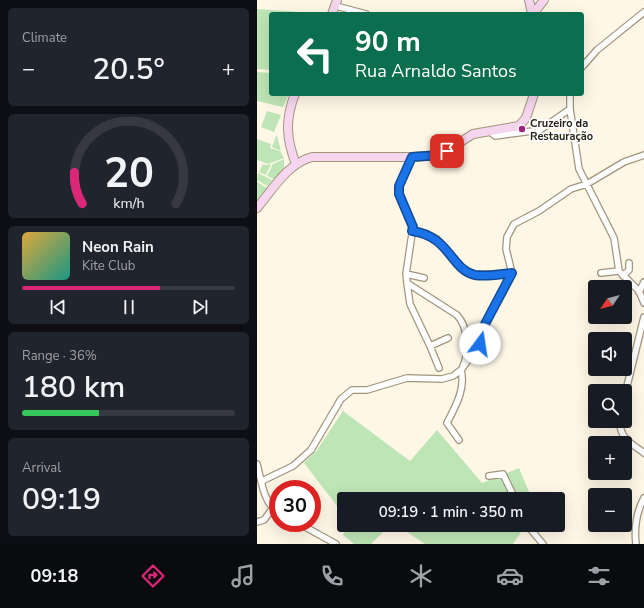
<!DOCTYPE html>
<meta charset="utf-8">
<style>
body{margin:0;font-family:"Nunito Sans",sans-serif;background:#20242c;color:#f1f3f6;height:100vh;display:flex;flex-direction:column;font-size:15px;white-space:nowrap}
*{box-sizing:border-box;margin:0}
p{font-size:13px;color:#9ea1a6}
.icon{flex:none;width:22px;height:22px;fill:none;stroke:currentColor;stroke-width:2;stroke-linecap:round;stroke-linejoin:round}
.map{position:relative;flex:1;overflow:hidden}
.details{display:flex;flex-direction:column;gap:8px;padding:8px;background:#0d0f14;width:257px}
.details>*{flex:none}
.top-card{position:absolute;left:12px;top:12px;width:315px;height:84px;border-radius:4px;box-shadow:0 4px 16px #0002;background:#0b6e4f;color:#fff;overflow:hidden}
.needle{width:26px;rotate:235deg}
.controls{position:absolute;left:331px;top:280px;display:grid;gap:8px}
.controls a{display:grid;place-items:center;width:44px;height:44px;border-radius:4px;background:#171b24;box-shadow:0 4px 16px #0002;font-size:20px}
.speed{position:absolute;left:12px;top:480px;display:flex;gap:8px;font-size:20px;font-weight:700;text-align:center}
.speed>*{display:grid;place-content:center;width:52px;height:52px;border-radius:50%;background:#171b24;box-shadow:0 4px 16px #0002;line-height:1}
.speed .limit{border:6px solid #d22;background:#fff;color:#111}
.pin{position:absolute;display:grid;place-items:center;width:34px;height:34px;color:#fff;margin:-17px;border-radius:8px;box-shadow:0 2px 6px #0006}
.me{position:absolute;width:44px;margin:-22px;rotate:14deg;stroke-linejoin:round;filter:drop-shadow(0 0 3px #0008)}
.turn{display:flex;align-items:center;gap:14px;height:84px;padding:0 20px;font-size:18px}
.turn .icon{width:52px;height:52px;stroke-width:2.5}
.turn b{display:block;font-size:28px;line-height:34px}
.big{font-size:30px;font-weight:600;line-height:1.1}
.details .card{flex:1;display:flex;flex-direction:column;justify-content:center;gap:6px;min-width:0;padding:0 14px;border-radius:6px;background:#20242c}
.details .dial{align-items:center;gap:0}
.dial svg{height:104px;overflow:visible;fill:none;stroke:#363941;stroke-width:7;stroke-linecap:round;text-anchor:middle}
.dial text{fill:#f1f3f6;stroke:none}
.song{display:flex;align-items:center;gap:12px}
.cover{width:48px;height:48px;border-radius:6px;background:linear-gradient(135deg,hsl(40 70% 55%),hsl(170 70% 35%))}
.played{height:4px;border-radius:2px;background:linear-gradient(90deg,#db2777 65%,#363941 65%)}
.keys{display:flex;justify-content:space-around;direction:ltr}
.heat{display:flex;justify-content:space-between;align-items:center;font-size:22px;direction:ltr}
.charge{height:6px;border-radius:3px;background:linear-gradient(90deg,#34c759 36%,#363941 0)}
.trip{position:absolute;left:80px;top:492px;width:228px;height:40px;border-radius:4px;background:#171b24;box-shadow:0 4px 16px #0002;font-weight:600;line-height:40px;text-align:center}
.menu{display:flex;height:64px;justify-content:space-around;align-items:center;background:#090b0e;color:#9ea1a6}
.menu .icon{width:28px;height:28px}
.menu .active{color:#db2777}
.menu b{font-size:18px;color:#f1f3f6}
main{display:flex;flex:1;min-height:0}
.map>svg:first-child{display:block}
.green{fill:#bee5b5}
.lines{fill:none;stroke-linecap:round;stroke-linejoin:round}
.street-casing{stroke:#a1957c;stroke-width:8}
.secondary-casing{stroke:#a1957c;stroke-width:10}
.street{stroke:#fff;stroke-width:5.5}
.secondary{stroke:#f5d6ee;stroke-width:8}
.route-casing{stroke:#114b97;stroke-width:10}
.route{stroke:#1a73e8;stroke-width:7}
.poi-dot{fill:#9d257e;stroke:#fff;stroke-width:1.5}
.labels{text-anchor:middle;dominant-baseline:central;stroke-width:3.5;stroke-linejoin:round;paint-order:stroke}
.poi-label{font-size:11px;font-weight:bold;fill:#272319;stroke:#fff;text-anchor:start}
</style>
<main>
<section class="details">
<div class="card"><p>Climate</p>
<div class="heat"><a>−</a><b class="big">20.5°</b><a>+</a></div>
</div>
<div class="card dial"><svg viewBox="0 0 100 80">
<path d="M14 69A42 42 0 1 1 86 69"/>
<path d="M14 69A42 42 0 0 1 8 45" stroke="#db2777"/>
<text x="50" y="56" font-size="32" font-weight="700">20</text>
<text x="50" y="72" font-size="11">km/h</text>
</svg></div>
<div class="card">
<div class="song"><i class="cover"></i><div><b>Neon Rain</b><p>Kite Club</p></div></div>
<div class="played"></div>
<div class="keys"><svg class="icon" aria-label="previous" viewBox="0 0 24 24"><path d="M18 5L8 12l10 7zM5 5v14"/></svg><svg class="icon" aria-label="pause" viewBox="0 0 24 24"><path d="M8 5v14M16 5v14"/></svg><svg class="icon" aria-label="next" viewBox="0 0 24 24"><path d="M6 5l10 7-10 7zM19 5v14"/></svg></div>
</div>
<div class="card"><p>Range · 36%</p><b class="big">180 km</b><div class="charge"></div></div>
<div class="card"><p>Arrival</p><b class="big">09:19</b></div>
</section>
<div class="map">
<svg width="387" height="544" viewBox="0 0 387 544">
<rect width="100%" height="100%" fill="#fef7e6"/>
<!-- green -->
<path class="green" d="M 0,9 L 44,12 L 44,14 L 14,14 L 14,70 L 0,69 Z
M 0,72 L 14,73 L 14,94 L 32,94 L 26,107 L 0,101 Z
M 10,111 L 24,115 L 17,132 L 4,127 Z
M 19,136 L 20,136 L 24,151 L 15,147 Z
M 0,139 L 14,144 L 13,148 L 23,151 L 27,158 L 11,164 L 0,160 Z
M 27,159 L 27,168 L 17,179 L 10,176 L 16,164 Z
M 6,164 L 10,165 L 14,164 L 9,175 L 2,172 Z
M 1,173 L 15,180 L 10,186 L 0,180 Z
M 0,182 L 10,188 L 0,201 Z
M 86,411 L 153,461 L 180,430 L 225,483 L 262,468 L 275,499 L 87,499 L 87,515 L 47,463 L 60,450 Z
M 91,525 L 133,525 L 114,544 L 97,544 L 86,535 Z
M 140,525 L 272,525 L 266,529 L 256,544 L 168,544 Z"/>
<g class="lines">
<!-- street casing -->
<g class="street-casing">
<path id="street" d="M 79,6 L 109,14
M 325,67 L 340,50 L 387,12
M 313,94 L 313,109 L 322,169 L 357,238 L 362,271 L 382,291 L 387,303
M 232,131 L 238,136 L 283,130 L 313,109
M 155,157 L 142,186 L 142,195 L 156,227 L 149,274 L 150,283 L 153,304 L 173,346 L 191,338
M 155,231 L 164,232 L 180,239 L 205,268 L 217,275 L 255,273
M 255,273 L 249,249 L 250,237 L 257,224 L 282,211 L 314,189 L 330,184 L 367,162 L 387,155
M 344,273 L 362,271
M 149,274 L 167,278
M 366,276 L 372,270 L 372,263
M 150,283 L 200,315 C 211,327 213,351 206,366
M 382,292 L 387,282
M 173,346 L 182,368
M 368,394 L 387,317
M 363,421 C 362,438 375,444 387,453
M 202,440 L 190,423 C 198,407 209,389 204,370
M 0,464 C 4,479 7,505 21,512
M 232,476 L 246,474 L 258,499
M 5,481 L 36,466 L 54,450 L 84,399 L 95,390 L 110,390 L 150,378 L 185,379 L 196,376 L 204,370 L 223,344 L 228,324 L 255,273
M 0,522 L 7,520 L 15,509
M 41,523 L 79,544
M 270,525 L 286,544
M 379,544 C 377,527 379,513 387,498"/>
</g>
<!-- secondary casing -->
<g class="secondary-casing">
<path id="secondary" d="M 272,0 L 275,14
M 75,14 L 80,0
M 276,14 L 287,0
M 38,94 C 28,119 29,139 39,164
M 0,208 C 16,189 30,164 55,157 L 155,157 L 183,155 L 216,134 L 262,126 L 269,118 L 277,94"/>
</g>
<!-- street -->
<use href="#street" class="street"/>
<!-- secondary -->
<use href="#secondary" class="secondary"/>
</g>
<g class="lines">
<!-- route casing -->
<g class="route-casing">
<path id="route" d="M 190,151 L 183,155 L 155,157 L 142,186 L 142,194 L 156,227 L 155,231 C 193,236 194,270 218,275 C 229,277 244,274 255,273 L 228,324 L 223,344"/>
</g>
<!-- route -->
<use href="#route" class="route"/>
</g>
<!-- markers -->
<circle class="poi-dot" cx="265" cy="129" r="4"/>
<g class="labels">
<!-- poi labels -->
<g class="poi-label">
<text x="273" y="123">Cruzeiro da<tspan x="273" dy="13">Restauração</tspan></text>
</g>
</g>
</svg>
<div class="controls">
<a><svg class="needle" viewBox="-14 -14 28 28"><path d="M0-13l5 13h-10z" fill="#e53935"/><path d="M0 13l5-13h-10z" fill="#9ea1a6"/></svg></a>
<a><svg class="icon" aria-label="sound" viewBox="0 0 24 24"><path d="M4 9h4l5-4v14l-5-4H4zM17 9q2 3 0 6"/></svg></a>
<a><svg class="icon" aria-label="search" viewBox="0 0 24 24"><circle cx="10" cy="10" r="6"/><path d="M15 15l6 6"/></svg></a>
<a>+</a>
<a>−</a>
</div>
<div class="speed"><div class="limit">30</div></div>
<div class="pin" style="left:190px;top:151px;background:#d93025"><svg class="icon" aria-label="arrive" viewBox="0 0 24 24"><path d="M6 21V4h12l-3 4 3 4H6"/></svg></div>
<svg class="me" style="left:223px;top:344px" viewBox="-20 -20 40 40"><circle r="19" fill="#fff"/><path d="M0-13L10 11 0 6-10 11z" fill="#1a73e8"/></svg>
<div class="trip">09:19 · 1 min · 350 m</div>
<div class="top-card">
<div class="turn"><svg class="icon" aria-label="left" viewBox="0 0 24 24"><path d="M17 20v-9H6M10 6l-5 5 5 5"/></svg><div><b>90 m</b>Rua Arnaldo Santos</div></div>
</div>
</div>
</main>
<nav class="menu">
<b>09:18</b>
<svg class="icon active" aria-label="directions" viewBox="0 0 24 24"><path d="M12 3l9 9-9 9-9-9zM9 14v-3h6M13 9l2 2-2 2"/></svg>
<svg class="icon" aria-label="music" viewBox="0 0 24 24"><path d="M9 18V5l10-2v13"/><circle cx="6" cy="18" r="3"/><circle cx="16" cy="16" r="3"/></svg>
<svg class="icon" aria-label="phone" viewBox="0 0 24 24"><path d="M5 4h4l2 5-3 2q2 4 5 5l2-3 5 2v4C11 20 4 13 5 4z"/></svg>
<svg class="icon" aria-label="climate" viewBox="0 0 24 24"><path d="M12 3v18M4 7l16 10M4 17L20 7"/></svg>
<svg class="icon" aria-label="car" viewBox="0 0 24 24"><path d="M5 17H2v-5l4-1 3-4h7l3 4 3 1v5h-3M9 17h6M6 11h13"/><circle cx="7" cy="17" r="2"/><circle cx="17" cy="17" r="2"/></svg>
<svg class="icon" aria-label="filters" viewBox="0 0 24 24"><path d="M4 7h16M4 17h16"/><circle cx="9" cy="7" r="2"/><circle cx="15" cy="17" r="2"/></svg>
</nav>
